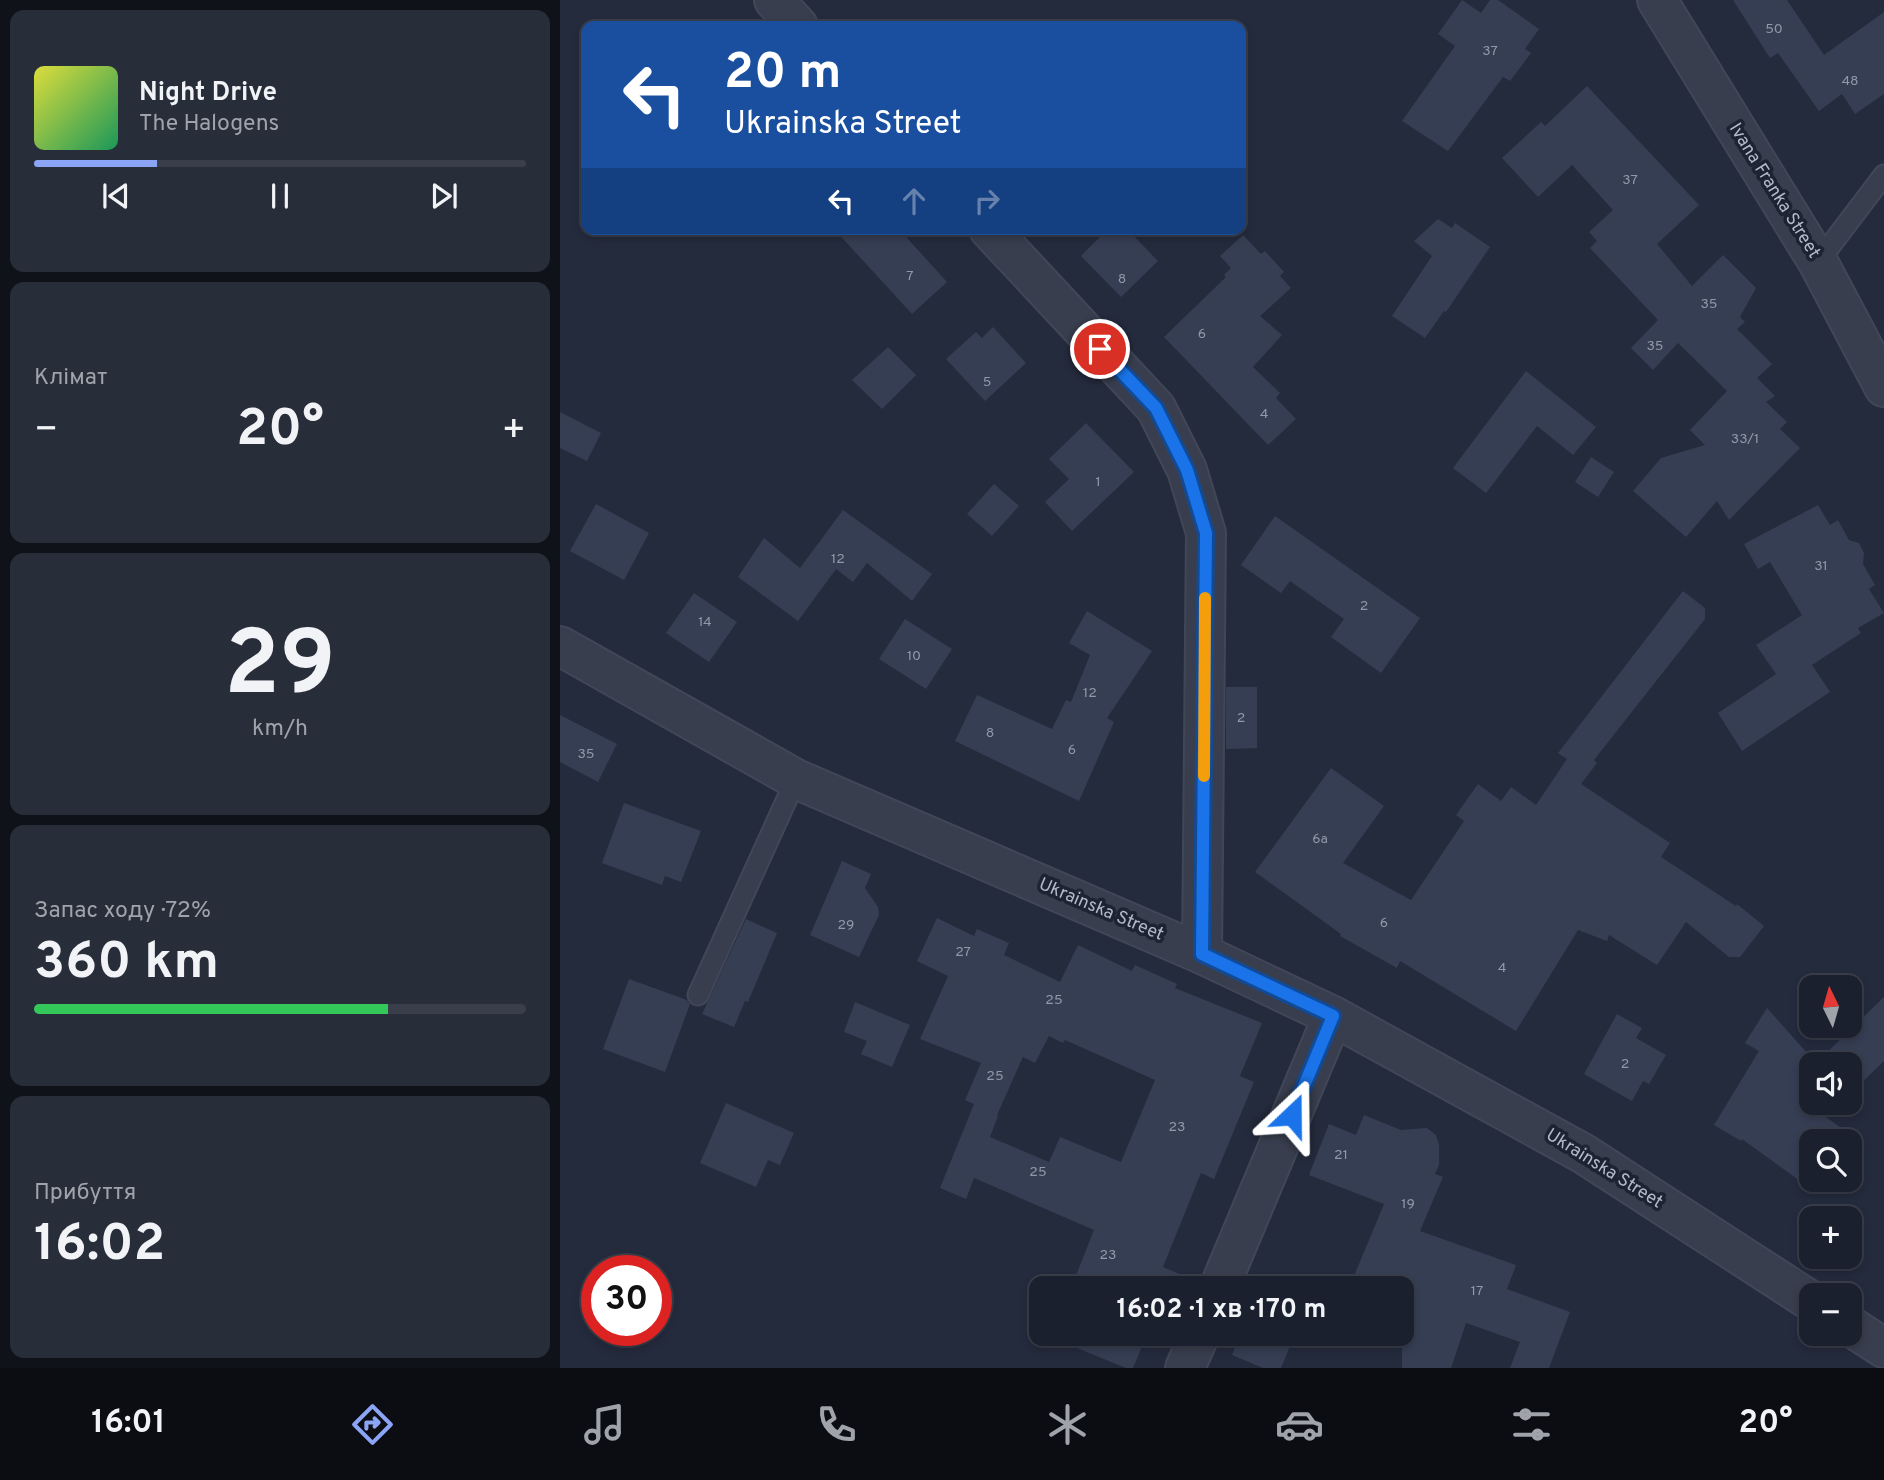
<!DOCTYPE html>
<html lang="uk">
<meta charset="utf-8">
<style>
body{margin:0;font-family:Overpass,sans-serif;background:#282d3a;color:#f1f3f6;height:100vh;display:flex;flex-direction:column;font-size:26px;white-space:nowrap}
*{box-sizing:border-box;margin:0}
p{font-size:23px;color:#a0a3aa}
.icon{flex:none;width:38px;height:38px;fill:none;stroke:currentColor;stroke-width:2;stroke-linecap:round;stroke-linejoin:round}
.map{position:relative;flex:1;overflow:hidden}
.sheet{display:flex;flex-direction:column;gap:10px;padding:10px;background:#0f1219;width:560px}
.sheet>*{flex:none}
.top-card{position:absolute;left:21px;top:21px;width:665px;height:214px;border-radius:14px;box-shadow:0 4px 10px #0003,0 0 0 2px #393e4a;background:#1a4fa0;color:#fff;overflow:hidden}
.needle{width:46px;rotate:355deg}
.tools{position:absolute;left:1239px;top:975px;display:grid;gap:14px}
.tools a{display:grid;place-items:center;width:63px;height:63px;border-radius:14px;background:#1b202e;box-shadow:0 4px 10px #0003,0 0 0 2px #393e4a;font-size:35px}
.speed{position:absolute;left:21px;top:1255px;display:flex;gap:14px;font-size:35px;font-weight:700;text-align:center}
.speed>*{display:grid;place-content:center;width:91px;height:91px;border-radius:50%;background:#1b202e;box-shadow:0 4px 10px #0003,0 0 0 2px #393e4a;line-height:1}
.speed .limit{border:10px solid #d22;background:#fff;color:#111}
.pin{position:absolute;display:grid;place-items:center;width:60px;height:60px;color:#fff;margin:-30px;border:4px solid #fff;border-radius:50%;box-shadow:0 2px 7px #0007}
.me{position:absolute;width:77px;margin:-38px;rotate:23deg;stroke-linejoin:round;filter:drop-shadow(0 0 5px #0008)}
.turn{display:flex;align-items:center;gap:24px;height:147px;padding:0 28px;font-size:32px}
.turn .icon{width:91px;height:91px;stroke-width:2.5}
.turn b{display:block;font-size:49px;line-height:60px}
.lanes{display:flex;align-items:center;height:66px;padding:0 28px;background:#0003;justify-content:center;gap:35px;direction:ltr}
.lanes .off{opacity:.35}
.big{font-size:52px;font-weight:700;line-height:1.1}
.sheet .card{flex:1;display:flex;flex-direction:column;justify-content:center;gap:10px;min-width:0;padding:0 24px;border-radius:14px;background:#282d3a}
.sheet .dial{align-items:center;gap:0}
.dial b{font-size:91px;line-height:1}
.song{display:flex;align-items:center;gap:21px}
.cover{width:84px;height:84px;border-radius:10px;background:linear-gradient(135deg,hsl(60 70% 55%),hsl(150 70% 35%))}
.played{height:7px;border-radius:4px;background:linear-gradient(90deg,#8ba4f6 25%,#393e4a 25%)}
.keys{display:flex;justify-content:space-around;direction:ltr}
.heat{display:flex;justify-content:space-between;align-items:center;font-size:38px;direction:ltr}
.charge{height:10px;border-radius:5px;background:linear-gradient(90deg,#34c759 72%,#393e4a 0)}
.trip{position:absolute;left:469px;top:1276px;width:385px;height:70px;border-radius:14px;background:#1b202e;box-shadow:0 4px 10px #0003,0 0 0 2px #393e4a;font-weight:700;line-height:70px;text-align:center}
.tab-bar{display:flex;height:112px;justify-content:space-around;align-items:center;background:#0b0d12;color:#a0a3aa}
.tab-bar .icon{width:49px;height:49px}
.tab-bar .current{color:#8ba4f6}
.tab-bar b{font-size:32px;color:#f1f3f6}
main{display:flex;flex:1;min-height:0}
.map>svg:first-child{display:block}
.building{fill:#363e54;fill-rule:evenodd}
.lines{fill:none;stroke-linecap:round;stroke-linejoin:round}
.service-casing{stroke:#414757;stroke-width:23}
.minor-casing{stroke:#414757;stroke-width:42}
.tertiary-casing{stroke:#414757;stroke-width:42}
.service{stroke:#383e4e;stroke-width:19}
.minor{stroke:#383e4e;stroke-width:38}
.tertiary{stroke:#383e4e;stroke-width:38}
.route-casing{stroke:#114b97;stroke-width:18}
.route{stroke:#1a73e8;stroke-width:12}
.slow{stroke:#f59e0b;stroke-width:12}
.labels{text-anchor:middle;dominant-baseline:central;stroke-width:7;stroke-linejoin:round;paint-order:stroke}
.number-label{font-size:14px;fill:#9298aa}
.street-label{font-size:18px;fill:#b4b9c9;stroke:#1d2333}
</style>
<main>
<section class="sheet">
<div class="card">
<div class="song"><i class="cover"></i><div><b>Night Drive</b><p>The Halogens</p></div></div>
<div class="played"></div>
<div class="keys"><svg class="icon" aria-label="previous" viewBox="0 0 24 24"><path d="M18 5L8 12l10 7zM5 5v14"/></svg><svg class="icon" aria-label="pause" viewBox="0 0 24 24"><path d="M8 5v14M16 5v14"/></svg><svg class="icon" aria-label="next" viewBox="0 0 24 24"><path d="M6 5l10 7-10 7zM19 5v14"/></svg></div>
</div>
<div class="card"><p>Клімат</p>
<div class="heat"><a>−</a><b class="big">20°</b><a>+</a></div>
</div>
<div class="card dial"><b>29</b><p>km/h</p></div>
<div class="card"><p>Запас ходу · 72%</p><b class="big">360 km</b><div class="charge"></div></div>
<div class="card"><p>Прибуття</p><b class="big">16:02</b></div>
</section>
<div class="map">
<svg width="1324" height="1368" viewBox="0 0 1324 1368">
<rect width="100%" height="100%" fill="#242b3d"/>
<!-- building -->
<path class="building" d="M 902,0 L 921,13 L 930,0 L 938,0 L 979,29 L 965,49 L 971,53 L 950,81 L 943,77 L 888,151 L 842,121 L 895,46 L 878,34 Z
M 1173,0 L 1227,0 L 1264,55 L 1324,12 L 1324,94 L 1295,114 L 1282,94 L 1259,111 L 1218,53 L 1210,58 Z
M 1027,86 L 1139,205 L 1097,244 L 1132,286 L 1163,255 L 1196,288 L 1180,317 L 1185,322 L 1177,329 L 1212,364 L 1197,378 L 1215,396 L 1206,402 L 1227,422 L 1220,429 L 1240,448 L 1169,520 L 1157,501 L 1126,537 L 1073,491 L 1101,458 L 1145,445 L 1130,430 L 1167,391 L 1118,343 L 1093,370 L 1071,348 L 1098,320 L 1030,248 L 1037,241 L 1029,232 L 1053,210 L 1012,165 L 978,197 L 942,158 L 981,122 L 985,126 Z
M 878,219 L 892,228 L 895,223 L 930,247 L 886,312 L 884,311 L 865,338 L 832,316 L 872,256 L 854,241 Z
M 274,229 L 339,229 L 387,282 L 352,314 Z
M 548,229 L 567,229 L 598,261 L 561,297 L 521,256 Z
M 683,235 L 701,254 L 705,251 L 724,272 L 720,276 L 731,288 L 700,316 L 722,335 L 693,367 L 720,393 L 716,398 L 736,419 L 708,445 L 604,337 L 666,277 L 664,275 L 671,268 L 660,256 Z
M 433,327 L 466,363 L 425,401 L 386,359 L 416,332 L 422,338 Z
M 328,347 L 356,375 L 322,409 L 292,380 Z
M 966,371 L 1036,427 L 1013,455 L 977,426 L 926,493 L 893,468 Z
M 0,412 L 41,433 L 27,461 L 0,448 Z
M 526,423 L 574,472 L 512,531 L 485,502 L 509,479 L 489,459 Z
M 1031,457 L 1054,472 L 1038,497 L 1015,482 Z
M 434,484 L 459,506 L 432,536 L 407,514 Z
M 36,504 L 89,533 L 64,580 L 10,551 Z
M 1258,505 L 1270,525 L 1278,520 L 1289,540 L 1299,543 L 1304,553 L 1303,564 L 1315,585 L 1309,589 L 1324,613 L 1298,628 L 1301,633 L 1252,665 L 1270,692 L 1182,751 L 1158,713 L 1216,674 L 1196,645 L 1242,615 L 1210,562 L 1198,569 L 1184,544 Z
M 283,510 L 372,574 L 352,601 L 307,563 L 293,582 L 276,569 L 238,621 L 178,577 L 204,538 L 240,568 Z
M 715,516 L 860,618 L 821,673 L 771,637 L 784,619 L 730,581 L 721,593 L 681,565 Z
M 1123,591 L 1145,608 L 1145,619 L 1034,760 L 1037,763 L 1021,784 L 1110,843 L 1101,857 L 1176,906 L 1177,904 L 1204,926 L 1180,957 L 1169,957 L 1126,922 L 1097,965 L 1049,935 L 1047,941 L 1018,930 L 956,1031 L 840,961 L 837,968 L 780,936 L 781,934 L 695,872 L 771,768 L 824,806 L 783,863 L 851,900 L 904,821 L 896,815 L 918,784 L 941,801 L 951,787 L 976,805 L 1007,759 L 998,753 Z
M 134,593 L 177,622 L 149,662 L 106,633 Z
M 527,611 L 592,651 L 547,718 L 554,722 L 519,801 L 395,741 L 417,695 L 492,729 L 506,700 L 511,702 L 530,655 L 509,643 Z
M 345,619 L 392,649 L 366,689 L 319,659 Z
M 666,687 L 697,687 L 697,748 L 666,749 Z
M 0,715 L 57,744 L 38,782 L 0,762 Z
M 64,803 L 141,831 L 121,882 L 105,876 L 102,885 L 42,863 Z
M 282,861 L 311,874 L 305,888 L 318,907 L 319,915 L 299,957 L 250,935 Z
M 377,918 L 414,936 L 417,929 L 449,943 L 444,955 L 500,982 L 518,945 L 572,971 L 575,965 L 617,984 L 615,988 L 702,1023 L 680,1076 L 694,1082 L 654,1179 L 641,1173 L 603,1267 L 638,1282 L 638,1288 L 511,1288 L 534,1230 L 414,1178 L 406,1199 L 380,1188 L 414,1104 L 405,1100 L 421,1063 L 360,1039 L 388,976 L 357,961 ZM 489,1036 L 503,1043 L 505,1040 L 595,1080 L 561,1162 L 500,1137 L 489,1162 L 430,1137 L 438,1116 L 437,1115 L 463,1057 L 475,1063 Z
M 186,919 L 217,933 L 188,1002 L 185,1001 L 174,1027 L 142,1014 Z
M 69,979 L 127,1000 L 130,1004 L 105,1072 L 43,1049 Z
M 1324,997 L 1324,1061 L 1290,1094 L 1290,1064 L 1251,1064 L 1251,1102 L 1281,1102 L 1266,1117 L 1299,1141 L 1251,1141 L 1251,1189 L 1182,1139 L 1181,1141 L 1154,1125 L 1199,1051 L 1185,1043 L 1207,1008 L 1256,1063 Z
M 295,1002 L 350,1025 L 332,1067 L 301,1054 L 307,1041 L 284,1032 Z
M 1057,1014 L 1082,1028 L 1076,1038 L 1106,1055 L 1089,1084 L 1083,1081 L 1072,1101 L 1024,1074 Z
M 166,1103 L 234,1133 L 220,1165 L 208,1160 L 196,1187 L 140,1163 Z
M 804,1115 L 841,1130 L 867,1128 L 876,1135 L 879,1145 L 879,1165 L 875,1174 L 883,1177 L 860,1231 L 956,1265 L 947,1289 L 1010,1312 L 989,1368 L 950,1368 L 960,1342 L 906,1323 L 891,1368 L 842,1368 L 842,1288 L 789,1288 L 824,1204 L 749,1175 L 769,1124 L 796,1135 Z
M 492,1334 L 568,1334 L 568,1335 L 584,1342 L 573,1368 L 566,1368 L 490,1337 Z
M 680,1334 L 735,1334 L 721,1368 L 703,1368 L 672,1355 Z"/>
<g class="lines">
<!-- service casing -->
<g class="service-casing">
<path id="service" d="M 1258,262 L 1324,175
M 138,995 L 236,779"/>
</g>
<!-- minor casing -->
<g class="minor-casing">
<path id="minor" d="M 214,0 L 238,26
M 429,229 L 596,408 L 627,470 L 646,533 L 642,954
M 659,1288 L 773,1016
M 625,1368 L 640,1334"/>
</g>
<!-- tertiary casing -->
<g class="tertiary-casing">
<path id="tertiary" d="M 1097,0 L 1258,262 L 1324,387
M 0,646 L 236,779 L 642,954 L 773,1016 L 1024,1154 L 1251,1301
M 1290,1326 L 1324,1348"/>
</g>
<!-- service -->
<use href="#service" class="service"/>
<!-- minor -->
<use href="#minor" class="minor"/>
<!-- tertiary -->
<use href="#tertiary" class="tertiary"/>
</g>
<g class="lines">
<!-- route casing -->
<g class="route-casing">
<path id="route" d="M 540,349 L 596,408 L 627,470 L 646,533 L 642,954 L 773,1016 L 732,1115"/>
</g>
<!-- route -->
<use href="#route" class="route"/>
<!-- slow -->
<path class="slow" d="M 644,776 L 645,598"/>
</g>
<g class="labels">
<!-- number labels -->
<g class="number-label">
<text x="1214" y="29">50</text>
<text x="930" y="51">37</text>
<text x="1290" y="81">48</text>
<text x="1070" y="180">37</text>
<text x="350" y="276">7</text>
<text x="562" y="279">8</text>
<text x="1149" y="304">35</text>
<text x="642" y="334">6</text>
<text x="1095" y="346">35</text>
<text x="427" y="382">5</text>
<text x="704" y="414">4</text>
<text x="1185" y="439">33/1</text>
<text x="538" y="482">1</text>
<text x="278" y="559">12</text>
<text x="1261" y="566">31</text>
<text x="804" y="606">2</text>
<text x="145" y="622">14</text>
<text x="354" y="656">10</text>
<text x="530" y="693">12</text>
<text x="681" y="718">2</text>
<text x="430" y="733">8</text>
<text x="512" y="750">6</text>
<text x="26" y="754">35</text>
<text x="760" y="839">6а</text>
<text x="824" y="923">6</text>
<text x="286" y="925">29</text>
<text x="403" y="952">27</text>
<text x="942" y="968">4</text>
<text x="494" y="1000">25</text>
<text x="1065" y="1064">2</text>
<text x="435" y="1076">25</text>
<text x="617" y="1127">23</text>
<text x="781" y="1155">21</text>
<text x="478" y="1172">25</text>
<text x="848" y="1204">19</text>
<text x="548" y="1255">23</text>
<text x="917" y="1291">17</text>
</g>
<!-- street labels -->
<g class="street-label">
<text transform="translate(1214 191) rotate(58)">Ivana Franka Street</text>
<text transform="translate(541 910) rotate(23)">Ukrainska Street</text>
<text transform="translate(1044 1169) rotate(32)">Ukrainska Street</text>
</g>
</g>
</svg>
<div class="tools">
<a><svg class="needle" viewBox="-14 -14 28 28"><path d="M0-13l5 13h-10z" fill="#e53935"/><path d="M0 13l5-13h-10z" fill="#a0a3aa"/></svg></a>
<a><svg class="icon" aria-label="sound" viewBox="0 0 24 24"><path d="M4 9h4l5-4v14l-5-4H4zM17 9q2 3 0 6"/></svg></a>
<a><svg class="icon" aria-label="search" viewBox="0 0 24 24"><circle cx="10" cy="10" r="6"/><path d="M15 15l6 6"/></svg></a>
<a>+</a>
<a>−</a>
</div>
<div class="speed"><div class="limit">30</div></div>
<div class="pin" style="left:540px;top:349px;background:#d93025"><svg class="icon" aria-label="arrive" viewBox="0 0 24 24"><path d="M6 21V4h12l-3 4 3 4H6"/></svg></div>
<svg class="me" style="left:732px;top:1115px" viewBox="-20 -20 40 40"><path d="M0-17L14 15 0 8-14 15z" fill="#1a73e8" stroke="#fff" stroke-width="4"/></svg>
<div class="trip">16:02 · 1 хв · 170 m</div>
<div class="top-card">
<div class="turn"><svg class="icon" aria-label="left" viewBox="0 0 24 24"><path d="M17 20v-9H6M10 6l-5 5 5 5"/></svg><div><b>20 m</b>Ukrainska Street</div></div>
<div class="lanes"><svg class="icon" aria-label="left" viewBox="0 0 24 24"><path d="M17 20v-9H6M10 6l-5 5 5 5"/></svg><svg class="icon off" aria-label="ahead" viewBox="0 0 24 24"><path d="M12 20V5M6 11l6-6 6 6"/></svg><svg class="icon off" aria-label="right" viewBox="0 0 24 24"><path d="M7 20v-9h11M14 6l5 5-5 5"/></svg></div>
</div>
</div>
</main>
<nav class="tab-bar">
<b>16:01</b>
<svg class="icon current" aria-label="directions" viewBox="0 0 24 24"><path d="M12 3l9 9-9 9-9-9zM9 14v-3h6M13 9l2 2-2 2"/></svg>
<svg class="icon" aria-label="music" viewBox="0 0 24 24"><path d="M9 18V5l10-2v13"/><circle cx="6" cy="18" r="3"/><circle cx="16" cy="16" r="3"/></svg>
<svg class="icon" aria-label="phone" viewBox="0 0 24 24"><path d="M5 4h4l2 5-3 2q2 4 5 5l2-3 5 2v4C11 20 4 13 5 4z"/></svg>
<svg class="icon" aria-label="climate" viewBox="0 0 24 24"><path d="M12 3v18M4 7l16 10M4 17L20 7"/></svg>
<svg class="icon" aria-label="car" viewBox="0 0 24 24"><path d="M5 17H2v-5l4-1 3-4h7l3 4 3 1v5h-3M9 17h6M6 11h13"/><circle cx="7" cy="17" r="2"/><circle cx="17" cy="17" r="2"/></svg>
<svg class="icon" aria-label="filters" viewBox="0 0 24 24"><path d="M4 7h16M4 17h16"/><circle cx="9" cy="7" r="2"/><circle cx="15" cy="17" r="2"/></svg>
<b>20°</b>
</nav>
